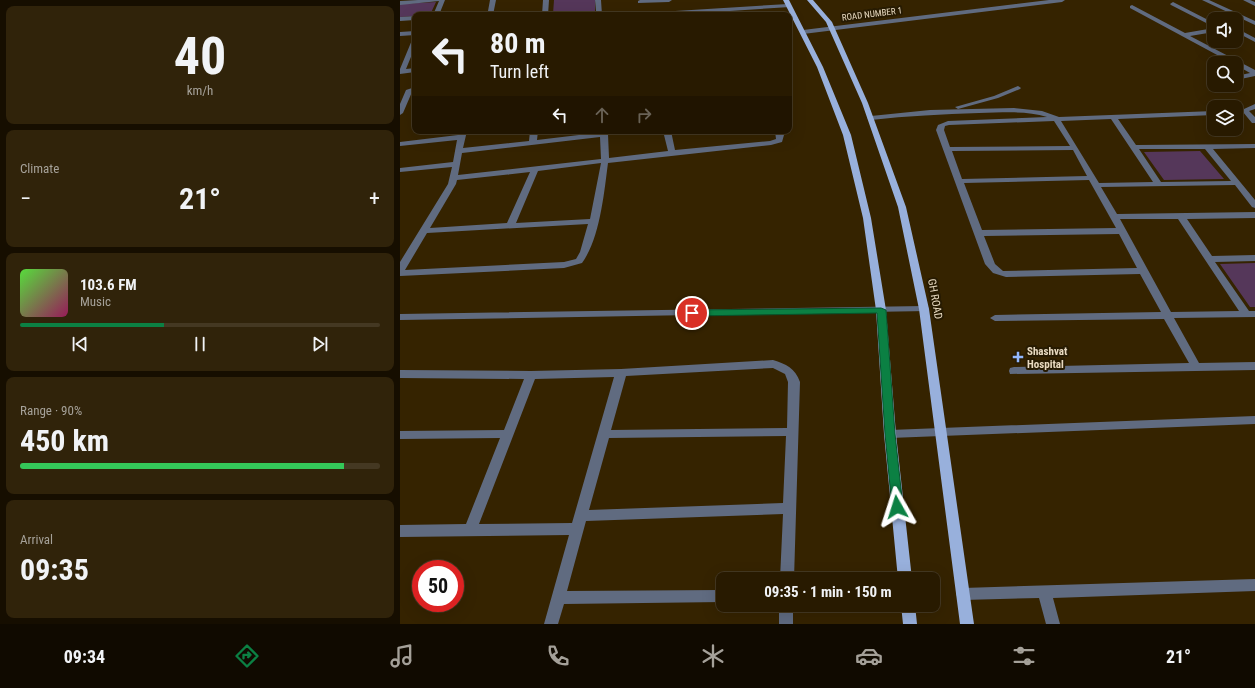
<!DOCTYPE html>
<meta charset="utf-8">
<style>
body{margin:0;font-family:"Roboto Condensed",sans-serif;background:#30230a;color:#f1f3f6;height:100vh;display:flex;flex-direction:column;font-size:15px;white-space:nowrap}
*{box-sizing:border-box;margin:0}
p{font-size:13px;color:#a5a199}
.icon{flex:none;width:22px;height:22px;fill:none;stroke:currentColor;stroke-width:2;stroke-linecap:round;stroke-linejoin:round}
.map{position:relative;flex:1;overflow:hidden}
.details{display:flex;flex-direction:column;gap:6px;padding:6px;background:#160e00;width:400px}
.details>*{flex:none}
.hud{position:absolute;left:12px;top:12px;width:380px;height:122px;border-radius:8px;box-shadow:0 4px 16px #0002,0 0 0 1px #443822;background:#281a00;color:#f1f3f6;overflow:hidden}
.tools{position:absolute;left:807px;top:12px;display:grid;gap:8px}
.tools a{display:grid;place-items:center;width:36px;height:36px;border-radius:8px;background:#281a00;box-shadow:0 4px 16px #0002,0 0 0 1px #443822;font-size:20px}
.speed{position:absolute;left:12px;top:560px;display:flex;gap:8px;font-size:20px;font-weight:700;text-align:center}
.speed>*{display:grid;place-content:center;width:52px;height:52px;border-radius:50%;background:#281a00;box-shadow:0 4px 16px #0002,0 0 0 1px #443822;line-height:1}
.speed .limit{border:6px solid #d22;background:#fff;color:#111}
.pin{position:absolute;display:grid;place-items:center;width:34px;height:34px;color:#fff;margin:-17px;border:2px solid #fff;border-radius:50%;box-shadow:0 1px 4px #0007}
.me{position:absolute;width:44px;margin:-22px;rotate:354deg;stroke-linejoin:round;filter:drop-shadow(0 0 3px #0008)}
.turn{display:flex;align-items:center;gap:14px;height:84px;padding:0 12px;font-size:18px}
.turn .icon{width:52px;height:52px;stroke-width:2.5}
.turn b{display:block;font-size:28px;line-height:34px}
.lanes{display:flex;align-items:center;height:38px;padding:0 12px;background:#0003;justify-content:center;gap:20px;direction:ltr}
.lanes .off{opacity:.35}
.big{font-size:30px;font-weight:700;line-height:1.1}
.details .widget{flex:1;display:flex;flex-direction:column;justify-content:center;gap:6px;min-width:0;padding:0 14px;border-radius:8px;background:#30230a}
.details .dial{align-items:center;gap:0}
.dial b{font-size:52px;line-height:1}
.song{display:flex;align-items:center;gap:12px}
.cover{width:48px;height:48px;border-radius:6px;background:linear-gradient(135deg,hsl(110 70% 55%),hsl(330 70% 35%))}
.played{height:4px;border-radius:2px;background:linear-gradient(90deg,#0b8043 40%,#443822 40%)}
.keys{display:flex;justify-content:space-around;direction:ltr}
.heat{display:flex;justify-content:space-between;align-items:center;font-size:22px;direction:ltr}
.charge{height:6px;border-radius:3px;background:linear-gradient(90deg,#34c759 90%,#443822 0)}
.trip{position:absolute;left:316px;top:572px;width:224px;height:40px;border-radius:8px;background:#281a00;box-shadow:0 4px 16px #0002,0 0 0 1px #443822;font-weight:700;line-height:40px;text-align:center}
.tabs{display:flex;height:64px;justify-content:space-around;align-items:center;background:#100a00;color:#a5a199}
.tabs .icon{width:28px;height:28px}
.tabs .active{color:#0b8043}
.tabs b{font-size:18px;color:#f1f3f6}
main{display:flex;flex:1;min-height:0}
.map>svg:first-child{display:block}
.green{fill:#55375a}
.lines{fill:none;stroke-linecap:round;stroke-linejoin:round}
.minor{fill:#606b80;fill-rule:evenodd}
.major{fill:#98b0dc;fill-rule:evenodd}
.route{fill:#0b8043;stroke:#07532c}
.poi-dot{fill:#92b7fd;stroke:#271b02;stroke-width:1.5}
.labels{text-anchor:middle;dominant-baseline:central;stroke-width:4;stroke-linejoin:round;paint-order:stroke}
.far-street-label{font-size:9px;fill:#e8dac1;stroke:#271b02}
.street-label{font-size:11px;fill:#e8dac1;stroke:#271b02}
.poi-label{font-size:11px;font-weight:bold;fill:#e8dac1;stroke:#271b02;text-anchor:start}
</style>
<main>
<section class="details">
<div class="widget dial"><b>40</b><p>km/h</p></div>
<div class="widget"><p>Climate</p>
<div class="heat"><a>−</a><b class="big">21°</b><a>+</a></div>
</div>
<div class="widget">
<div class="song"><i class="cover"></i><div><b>103.6 FM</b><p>Music</p></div></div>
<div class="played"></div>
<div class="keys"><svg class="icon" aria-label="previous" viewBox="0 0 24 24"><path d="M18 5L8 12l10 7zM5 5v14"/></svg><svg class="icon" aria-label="pause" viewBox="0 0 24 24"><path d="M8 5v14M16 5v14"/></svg><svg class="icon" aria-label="next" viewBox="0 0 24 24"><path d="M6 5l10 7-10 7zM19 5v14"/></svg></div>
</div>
<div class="widget"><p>Range · 90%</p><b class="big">450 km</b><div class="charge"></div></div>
<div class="widget"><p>Arrival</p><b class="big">09:35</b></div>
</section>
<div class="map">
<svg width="855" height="624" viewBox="0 0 855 624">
<rect width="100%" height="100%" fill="#352300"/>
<!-- green -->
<path class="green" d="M 154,0 L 195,0 L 195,11 L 153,14 Z
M 36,2 L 30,15 L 0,17 L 0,4 Z
M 800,151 L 824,179 L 764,180 L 744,152 Z
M 855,263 L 855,307 L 850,307 L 820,264 Z"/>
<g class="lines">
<!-- minor -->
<path class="minor" d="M 18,0 L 45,0 L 39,15 L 33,15 L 39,1 L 0,5 L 0,1 Z
M 90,0 L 96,0 L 93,15 L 52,15 L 55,13 L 88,11 Z
M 143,0 L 149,0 L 148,15 L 142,15 Z
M 195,0 L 201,0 L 202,15 L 158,15 L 161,13 L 196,11 Z
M 240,0 L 272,0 L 269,2 L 238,3 L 238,1 Z
M 649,0 L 665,0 L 662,2 L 403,34 L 400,32 L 403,30 Z
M 802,0 L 809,0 L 855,21 L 855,25 Z
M 843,0 L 850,0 L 855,2 L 855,6 Z
M 773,2 L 814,23 L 814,27 L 771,5 L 770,4 Z
M 388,4 L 391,6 L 390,7 L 269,15 L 240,15 L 243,13 Z
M 732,5 L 785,33 L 814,28 L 814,32 L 790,36 L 855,70 L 855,76 L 836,80 L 836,76 L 850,73 L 836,65 L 836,63 L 832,63 L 730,8 L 730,6 Z
M 15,16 L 15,20 L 0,21 L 0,17 Z
M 836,28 L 855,38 L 855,42 L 836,32 Z
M 15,31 L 15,35 L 0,36 L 0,32 Z
M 15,38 L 15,47 L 6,69 L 15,68 L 15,72 L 0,74 L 0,69 L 12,40 Z
M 618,86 L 621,88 L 620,89 L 598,98 L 558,109 L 555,107 L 594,96 Z
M 15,87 L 15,91 L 12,92 L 3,113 L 0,115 L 0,104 L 6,90 Z
M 855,104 L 855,109 L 849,111 L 855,117 L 855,123 L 852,123 L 843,112 L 844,109 Z
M 614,108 L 642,111 L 659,117 L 814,111 L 814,115 L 718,119 L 736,145 L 855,144 L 855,148 L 813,149 L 855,200 L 855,208 L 852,207 L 835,185 L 701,187 L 717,214 L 855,212 L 855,218 L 787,219 L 812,256 L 855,255 L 855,261 L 815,262 L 849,311 L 855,311 L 855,317 L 774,318 L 799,363 L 855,362 L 855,370 L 610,374 L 609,371 L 610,368 L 614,367 L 789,363 L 764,319 L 595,321 L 590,318 L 595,315 L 761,312 L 740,274 L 606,277 L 593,273 L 585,264 L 536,130 L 538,125 L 548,121 L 647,117 C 626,110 601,113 579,113 C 543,114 507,116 471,120 L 467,118 L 471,116 L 530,110 ZM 711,119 L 753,182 L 699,183 L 661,121 ZM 654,121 L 670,146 L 550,147 L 544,130 L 545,126 L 549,125 ZM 739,149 L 805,149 L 831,181 L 761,182 ZM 673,150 L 687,176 L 562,179 L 552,151 ZM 689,180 L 716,228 L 582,230 L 564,183 ZM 720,219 L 778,219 L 839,311 L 771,312 ZM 719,234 L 737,268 L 603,271 L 595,264 L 584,236 Z
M 59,131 L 67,131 L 63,148 L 129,141 L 130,131 L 138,131 L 137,140 L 204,132 L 208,134 L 209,158 L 268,151 L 263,131 L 271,131 L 275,150 L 370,141 L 376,139 L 375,131 L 383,131 L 384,135 L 382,142 L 371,145 L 208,163 C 204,193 200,238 182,263 L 164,268 L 0,276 L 0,262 L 48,184 L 52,167 L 0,172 L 0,168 L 53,162 L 57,140 L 0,146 L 0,142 L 58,135 ZM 200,137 L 201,159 L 58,175 L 62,153 ZM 201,163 L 190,219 L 116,223 L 138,171 ZM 130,172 L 107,223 L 30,228 L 56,184 L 57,180 ZM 188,224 L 180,252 L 176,259 L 164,262 L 5,270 L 27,233 Z
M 524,306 L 528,307 L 529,309 L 528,311 L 0,320 L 0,314 Z
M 373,360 C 386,364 395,368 400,382 L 394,579 L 380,579 L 383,514 L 186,521 L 167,591 L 323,590 L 323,602 L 164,604 L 158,624 L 144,624 L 169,535 L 0,537 L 0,525 L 66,524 L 100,438 L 0,439 L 0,431 L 104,430 L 124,379 L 0,378 L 0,370 L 131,371 L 221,369 ZM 373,368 L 385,374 L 388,382 L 387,428 L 211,430 L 226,376 ZM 214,377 L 172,523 L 79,524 L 135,379 ZM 386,436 L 383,503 L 189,510 L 209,438 Z
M 855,416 L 855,424 L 490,438 L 486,437 L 484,434 L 486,431 L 490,430 Z
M 855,579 L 855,591 L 653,598 L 660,624 L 646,624 L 639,598 L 563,600 L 558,599 L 556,594 L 558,589 L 563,588 Z
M 379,605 L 393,605 L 393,624 L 379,624 Z"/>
<!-- major -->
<path class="major" d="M 383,0 L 389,0 L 423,67 L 451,135 L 471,218 L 486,310 L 496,434 L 512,579 L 498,579 L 484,434 L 476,310 L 463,218 L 443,135 L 417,67 Z
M 407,0 L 413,0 L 432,22 L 468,103 L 506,207 L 529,309 L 574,624 L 560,624 L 519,309 L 498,207 L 462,103 L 426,22 Z
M 501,605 L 515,605 L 517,624 L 503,624 Z"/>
</g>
<!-- route -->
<path class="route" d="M 481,308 L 486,310 L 495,434 L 503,507 L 502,510 L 497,511 L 493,510 L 492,507 L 485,434 L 477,313 L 292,316 L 288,313 L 292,310 Z"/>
<!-- markers -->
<path class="poi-dot" d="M616 351h4v4h4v4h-4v4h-4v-4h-4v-4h4z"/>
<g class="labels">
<!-- far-street labels -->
<g class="far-street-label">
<text transform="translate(472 14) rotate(-7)">ROAD NUMBER 1</text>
</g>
<!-- street labels -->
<g class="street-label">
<text transform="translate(535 299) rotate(80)">GH ROAD</text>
</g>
<!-- poi labels -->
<g class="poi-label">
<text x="627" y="351">Shashvat<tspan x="627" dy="13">Hospital</tspan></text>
</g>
</g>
</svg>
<div class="tools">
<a><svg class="icon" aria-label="sound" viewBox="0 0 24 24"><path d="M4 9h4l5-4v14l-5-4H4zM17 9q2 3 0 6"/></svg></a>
<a><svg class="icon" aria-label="search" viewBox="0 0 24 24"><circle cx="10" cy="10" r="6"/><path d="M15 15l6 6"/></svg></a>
<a><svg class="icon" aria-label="layers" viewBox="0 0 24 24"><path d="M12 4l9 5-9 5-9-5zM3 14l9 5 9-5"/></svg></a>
</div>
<div class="speed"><div class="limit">50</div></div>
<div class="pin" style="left:292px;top:313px;background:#d93025"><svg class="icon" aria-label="arrive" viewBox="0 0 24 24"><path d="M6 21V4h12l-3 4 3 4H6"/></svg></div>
<svg class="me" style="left:497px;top:507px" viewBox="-20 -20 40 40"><path d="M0-17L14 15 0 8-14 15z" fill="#0b8043" stroke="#fff" stroke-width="4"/></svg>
<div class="trip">09:35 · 1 min · 150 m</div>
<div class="hud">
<div class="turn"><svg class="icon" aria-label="left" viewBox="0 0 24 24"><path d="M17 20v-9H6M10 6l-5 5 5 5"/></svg><div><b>80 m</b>Turn left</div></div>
<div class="lanes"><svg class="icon" aria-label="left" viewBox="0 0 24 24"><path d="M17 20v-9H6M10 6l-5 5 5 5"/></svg><svg class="icon off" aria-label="ahead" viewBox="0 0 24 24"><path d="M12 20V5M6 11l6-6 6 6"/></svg><svg class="icon off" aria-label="right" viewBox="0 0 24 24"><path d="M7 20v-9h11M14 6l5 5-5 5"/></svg></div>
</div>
</div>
</main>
<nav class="tabs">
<b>09:34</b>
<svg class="icon active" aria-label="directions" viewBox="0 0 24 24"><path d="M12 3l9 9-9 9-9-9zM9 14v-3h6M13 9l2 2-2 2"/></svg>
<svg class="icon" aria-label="music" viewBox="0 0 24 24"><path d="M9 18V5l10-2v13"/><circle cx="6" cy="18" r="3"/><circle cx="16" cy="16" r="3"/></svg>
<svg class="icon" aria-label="phone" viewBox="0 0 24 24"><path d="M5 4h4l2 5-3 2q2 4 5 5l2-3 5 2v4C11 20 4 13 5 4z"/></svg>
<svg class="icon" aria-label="climate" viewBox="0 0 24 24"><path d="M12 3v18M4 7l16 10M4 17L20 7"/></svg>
<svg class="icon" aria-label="car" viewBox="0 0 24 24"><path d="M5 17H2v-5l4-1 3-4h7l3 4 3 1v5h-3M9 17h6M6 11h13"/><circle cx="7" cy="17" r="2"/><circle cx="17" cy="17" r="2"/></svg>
<svg class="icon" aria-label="filters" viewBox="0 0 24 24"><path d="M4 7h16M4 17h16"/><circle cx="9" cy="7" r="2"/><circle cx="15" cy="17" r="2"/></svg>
<b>21°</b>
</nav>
